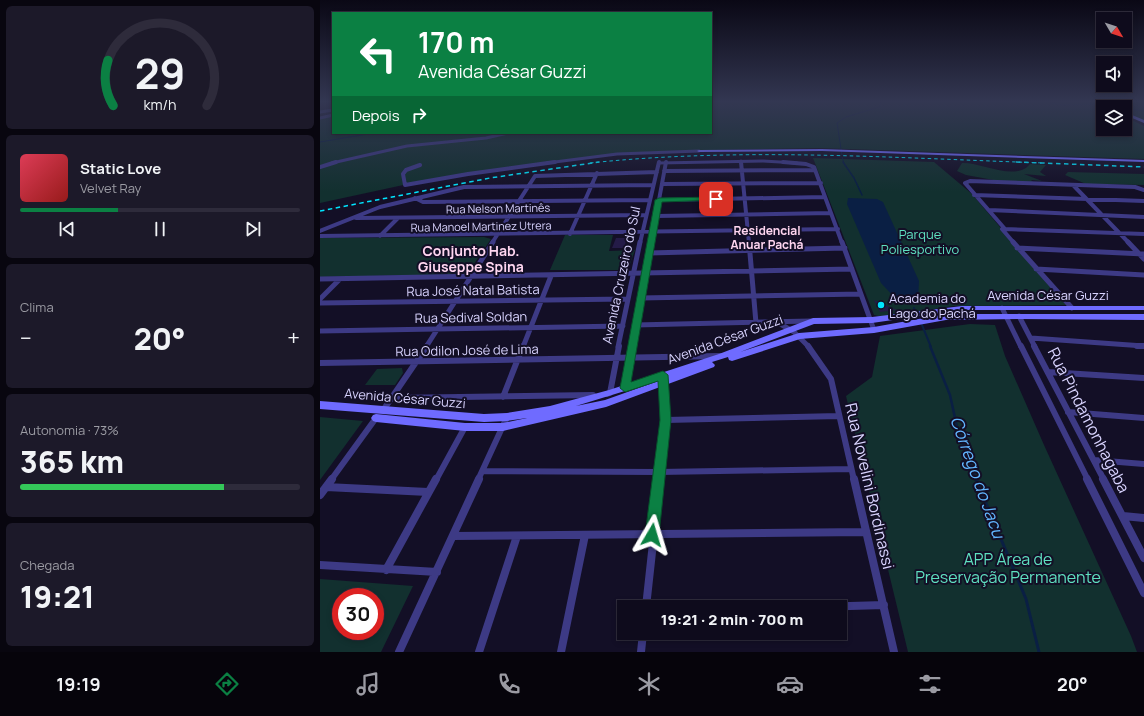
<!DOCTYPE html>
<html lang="pt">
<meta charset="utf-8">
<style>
body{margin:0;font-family:Manrope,sans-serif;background:#1c1929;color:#f1f3f6;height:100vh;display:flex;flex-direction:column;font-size:15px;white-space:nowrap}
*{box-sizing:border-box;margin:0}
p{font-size:13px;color:#9b9ba3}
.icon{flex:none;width:22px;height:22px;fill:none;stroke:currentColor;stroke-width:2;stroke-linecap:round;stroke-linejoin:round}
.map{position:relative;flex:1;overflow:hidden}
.drawer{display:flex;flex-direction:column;gap:6px;padding:6px;background:#08060f;width:320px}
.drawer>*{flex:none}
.hud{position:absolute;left:12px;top:12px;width:380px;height:122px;border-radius:0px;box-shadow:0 2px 6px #0003,0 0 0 1px #2e2b3b;background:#0b8043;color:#fff;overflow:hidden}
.needle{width:26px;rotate:129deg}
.buttons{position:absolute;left:776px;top:12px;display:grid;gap:8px}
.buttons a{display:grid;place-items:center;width:36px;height:36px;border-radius:0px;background:#0e0b1c;box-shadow:0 2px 6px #0003,0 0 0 1px #2e2b3b;font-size:20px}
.speed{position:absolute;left:12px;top:588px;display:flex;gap:8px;font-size:20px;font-weight:700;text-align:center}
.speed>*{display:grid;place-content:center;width:52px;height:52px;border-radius:50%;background:#0e0b1c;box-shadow:0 2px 6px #0003,0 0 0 1px #2e2b3b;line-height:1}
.speed .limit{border:6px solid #d22;background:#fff;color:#111}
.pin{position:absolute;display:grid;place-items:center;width:34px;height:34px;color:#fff;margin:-17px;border-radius:8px;box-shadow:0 2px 6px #0006}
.me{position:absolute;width:44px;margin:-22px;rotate:7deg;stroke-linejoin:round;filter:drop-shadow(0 0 3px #0008)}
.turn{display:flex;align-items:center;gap:14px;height:84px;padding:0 20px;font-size:18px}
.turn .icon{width:52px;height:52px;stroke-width:2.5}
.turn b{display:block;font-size:28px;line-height:34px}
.then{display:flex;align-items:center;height:38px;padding:0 20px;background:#0003;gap:8px;font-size:15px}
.big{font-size:30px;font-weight:800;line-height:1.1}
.drawer .widget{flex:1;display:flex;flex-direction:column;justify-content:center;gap:6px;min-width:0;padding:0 14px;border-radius:6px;background:#1c1929}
.drawer .dial{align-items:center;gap:0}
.dial svg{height:104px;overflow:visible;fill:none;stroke:#2e2b3b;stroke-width:7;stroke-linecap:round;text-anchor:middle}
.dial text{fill:#f1f3f6;stroke:none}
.song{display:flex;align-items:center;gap:12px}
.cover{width:48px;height:48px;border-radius:6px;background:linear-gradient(135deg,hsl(350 70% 55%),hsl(0 70% 35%))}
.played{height:4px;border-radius:2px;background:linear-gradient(90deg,#0b8043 35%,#2e2b3b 35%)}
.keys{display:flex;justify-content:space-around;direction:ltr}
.heat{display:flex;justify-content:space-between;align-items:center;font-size:22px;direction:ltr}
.charge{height:6px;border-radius:3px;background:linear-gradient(90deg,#34c759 73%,#2e2b3b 0)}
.trip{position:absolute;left:297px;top:600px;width:230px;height:40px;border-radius:0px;background:#0e0b1c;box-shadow:0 2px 6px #0003,0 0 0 1px #2e2b3b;font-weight:800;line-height:40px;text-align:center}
.tabs{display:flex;height:64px;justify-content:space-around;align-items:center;background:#06040b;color:#9b9ba3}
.tabs .icon{width:28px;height:28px}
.tabs .current{color:#0b8043}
.tabs b{font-size:18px;color:#f1f3f6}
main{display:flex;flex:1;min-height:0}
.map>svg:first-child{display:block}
.green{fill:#12302f;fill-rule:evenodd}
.water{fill:#0a1f44}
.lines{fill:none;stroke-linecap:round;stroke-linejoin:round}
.stream-far4{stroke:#0a1f44;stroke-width:1}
.stream-far3{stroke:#0a1f44;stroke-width:1.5}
.stream-far2{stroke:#0a1f44;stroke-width:2}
.stream-far1{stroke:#0a1f44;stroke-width:2.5}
.stream{stroke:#0a1f44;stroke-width:3}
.building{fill:#241b47}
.street-far4{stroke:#3d3a85;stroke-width:3}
.street-far3{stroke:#3d3a85;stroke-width:4}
.street-far2{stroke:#3d3a85;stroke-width:5}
.street-far1{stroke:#3d3a85;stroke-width:6}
.street{stroke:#3d3a85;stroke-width:8}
.secondary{fill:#6f6bff;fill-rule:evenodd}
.rail-far1{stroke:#00e5ff;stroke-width:1;stroke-dasharray:3.5 3;stroke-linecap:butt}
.rail{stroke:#00e5ff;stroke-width:1.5;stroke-dasharray:4.5 3.5;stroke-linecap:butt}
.route{fill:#0b8043;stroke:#07532c}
.poi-dot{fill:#00e5ff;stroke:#130f26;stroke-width:1.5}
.labels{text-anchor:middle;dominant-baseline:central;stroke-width:4;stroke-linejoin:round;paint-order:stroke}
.far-street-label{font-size:11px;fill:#d9d4ff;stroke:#130f26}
.far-neighbourhood-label{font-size:12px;font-weight:bold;fill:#ffd6f0;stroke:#130f26}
.park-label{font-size:13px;fill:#5fe0c0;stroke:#130f26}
.street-label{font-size:13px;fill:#d9d4ff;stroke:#130f26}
.poi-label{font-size:13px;fill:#d9d4ff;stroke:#130f26;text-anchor:start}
.neighbourhood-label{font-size:14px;font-weight:bold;fill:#ffd6f0;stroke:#130f26}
.near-street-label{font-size:16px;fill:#d9d4ff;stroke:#130f26}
.near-park-label{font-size:16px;fill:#5fe0c0;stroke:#130f26}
.near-water-label{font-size:17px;font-style:italic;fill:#62b6ff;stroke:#130f26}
</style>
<main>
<section class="drawer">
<div class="widget dial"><svg viewBox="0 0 100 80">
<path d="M14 69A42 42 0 1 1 86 69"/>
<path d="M14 69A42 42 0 0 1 10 34" stroke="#0b8043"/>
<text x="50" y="56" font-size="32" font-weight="700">29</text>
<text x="50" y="72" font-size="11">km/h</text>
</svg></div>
<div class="widget">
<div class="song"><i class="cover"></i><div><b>Static Love</b><p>Velvet Ray</p></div></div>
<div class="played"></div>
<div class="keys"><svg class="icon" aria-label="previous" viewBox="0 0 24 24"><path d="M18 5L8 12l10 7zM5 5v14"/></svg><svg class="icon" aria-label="pause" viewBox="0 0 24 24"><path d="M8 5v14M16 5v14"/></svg><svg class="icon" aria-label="next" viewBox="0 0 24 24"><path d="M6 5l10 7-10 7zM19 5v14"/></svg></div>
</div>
<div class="widget"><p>Clima</p>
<div class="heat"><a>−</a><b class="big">20°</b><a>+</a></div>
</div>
<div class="widget"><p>Autonomia · 73%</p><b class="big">365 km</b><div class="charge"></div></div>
<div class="widget"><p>Chegada</p><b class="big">19:21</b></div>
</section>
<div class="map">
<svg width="824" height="652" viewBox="0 0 824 652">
<rect width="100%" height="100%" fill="#130f26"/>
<!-- green -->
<path class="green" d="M 391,101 L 773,101 L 787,107 L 783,107 L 783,129 L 805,129 L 805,117 L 824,126 L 824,159 L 498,148 L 343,151 L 294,154 L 88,184 L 0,203 L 0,119 L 13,116 L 13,133 L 391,133 Z
M 779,101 L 824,101 L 824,121 L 805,112 L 805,107 L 794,107 Z
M 493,158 L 614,162 L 652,194 L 746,305 L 634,306 L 562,317 L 554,315 Z
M 642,163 C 661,162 696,182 710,164 L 726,165 L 720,172 L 726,176 L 704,174 L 722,181 L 711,180 L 713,182 L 679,181 L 646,175 L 637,171 Z
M 748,172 L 824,174 L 824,185 L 766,184 L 745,175 Z
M 245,235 L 293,235 L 289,251 L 315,250 L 308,270 L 230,270 Z
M 164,237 L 171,239 L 147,274 L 0,277 L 0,238 Z
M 650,324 L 675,325 L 685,356 L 724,445 L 811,636 L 817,652 L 588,652 L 526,396 L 552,377 L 560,336 Z
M 82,368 L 83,373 L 75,385 L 45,385 L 57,369 Z
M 0,417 L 43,421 L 0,480 Z
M 0,579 L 93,586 L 61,652 L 0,652 ZM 21,597 L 55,597 L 55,631 L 21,631 Z"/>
<!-- water -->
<path class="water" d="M 528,198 L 557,199 L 563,202 L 599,281 L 598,301 L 586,303 L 574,297 L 561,283 L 527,204 Z"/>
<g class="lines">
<!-- stream-far4 -->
<path class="stream-far4" d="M 725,101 L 742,105 L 783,104
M 788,105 L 796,107
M 805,108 L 824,111
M 0,142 L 54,133
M 522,155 L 517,123 L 526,117 L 559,107 L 561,101
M 522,157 L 524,163"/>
<!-- stream-far3 -->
<path class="stream-far3" d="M 523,162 L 534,178 L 542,195"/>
<!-- stream-far2 -->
<path class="stream-far2" d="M 594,308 L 595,311
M 602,325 L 611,347"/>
<!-- stream-far1 -->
<path class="stream-far1" d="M 610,346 L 630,395 L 637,427 L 656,480"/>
<!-- stream -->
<path class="stream" d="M 656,479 L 706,599 L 719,652"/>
</g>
<!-- building -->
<path class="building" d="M 296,238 L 307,238 L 304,248 L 292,248 Z
M 554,300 L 577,310 L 560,312 Z"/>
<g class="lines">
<!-- street-far4 -->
<path class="street-far4" d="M 0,112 L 13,110
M 0,118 L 13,115
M 421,161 L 421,163
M 12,163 L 87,146 L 166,138 L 188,133
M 227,163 L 297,154 L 379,151
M 339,163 L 443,161 L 477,163"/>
<!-- street-far3 -->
<path class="street-far3" d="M 421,162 L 429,243
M 463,162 L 486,164 L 494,167 L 522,243
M 100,165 L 86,170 L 83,174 L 85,185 L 148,174 L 235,162
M 0,167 L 16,162
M 344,171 L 495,170
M 342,184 L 501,183
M 754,186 L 809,243
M 654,195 L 824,201
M 95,198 L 103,202 L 330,200
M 339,200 L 505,197
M 669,210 L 824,217
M 336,216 L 511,213
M 36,218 L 325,215
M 685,229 L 824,234
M 0,231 L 60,207 L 144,187 L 333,185
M 250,234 L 277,173
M 0,236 L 518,229
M 60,236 L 78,218
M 172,243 L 215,176 L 337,172
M 320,243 L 339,162
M 331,243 L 346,162
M 694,243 L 682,229 L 685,229 L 645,183 L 650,181 L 815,187 L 824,190"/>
<!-- street-far2 -->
<path class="street-far2" d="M 429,242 L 436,323
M 522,242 L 554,330
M 693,242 L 752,308
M 808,242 L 824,259
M 697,248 L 824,254
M 329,253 L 525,248
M 716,269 L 824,275
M 0,279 L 532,269
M 320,298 L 541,294
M 0,299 L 20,279
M 0,303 L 307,299
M 682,308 L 701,347
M 699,316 L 715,347
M 457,322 L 474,332 L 489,347
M 315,325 L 491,321
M 0,331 L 303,326
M 711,338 L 824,346
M 106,347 L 173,242
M 203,347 L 231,276
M 298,347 L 320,242
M 313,347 L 331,242"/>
<!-- street-far1 -->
<path class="street-far1" d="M 488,346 L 511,379 L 534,480
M 701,346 L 768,480
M 714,346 L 784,480
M 817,346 L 824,346
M 0,363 L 400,356
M 728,372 L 824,378
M 305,388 L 313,346
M 287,394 L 290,393 L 299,346
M 183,397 L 203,346
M 73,398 L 273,395
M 64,409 L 107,346
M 748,412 L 824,418
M 346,420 L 519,416
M 774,460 L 824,464
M 164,471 L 339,472 L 531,469
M 11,480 L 56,418
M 116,480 L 145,427
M 158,480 L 187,417
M 340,480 L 346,420 L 344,379"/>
<!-- street -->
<path class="street" d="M 534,479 L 574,652
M 767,479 L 824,593
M 783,479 L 824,558
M 6,487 L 108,492
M 0,495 L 12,479
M 803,516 L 824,518
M 133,536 L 546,532
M 0,565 L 117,572
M 66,570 L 116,479
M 326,607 L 340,479
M 496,607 L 564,605
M 79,652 L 159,479
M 159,652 L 197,536
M 241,652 L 265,535
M 321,652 L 323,633"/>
<!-- secondary -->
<path class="secondary" d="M 776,101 L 781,101 L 793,107 L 788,107 Z
M 805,112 L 824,120 L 824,123 L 805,115 Z
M 502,149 L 824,160 L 824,162 L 502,151 L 379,152 L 377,151 L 379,150 Z
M 642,306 L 824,306 L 824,310 L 642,310 L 552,323 L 494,324 L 420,352 L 479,333 L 554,327 L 626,314 L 824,314 L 824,320 L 699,319 L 626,320 L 554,333 L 480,339 L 412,361 L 409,360 L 408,357 L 392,362 L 395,365 L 394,367 L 286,407 L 183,431 L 145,431 L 56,422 L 53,421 L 51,418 L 53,415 L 56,414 L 145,423 L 183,423 L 207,418 L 187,421 L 164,422 L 0,409 L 0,401 L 164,414 L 187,413 L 230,406 L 289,390 L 399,354 L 493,318 L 552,317 ZM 344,379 L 285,400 L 256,406 Z"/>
<!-- rail-far1 -->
<path class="rail-far1" d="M 270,163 C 421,147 574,158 725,163"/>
<!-- rail -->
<path class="rail" d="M 696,162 L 824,167
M 0,211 L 170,178 L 279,162"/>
</g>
<!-- sky -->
<linearGradient id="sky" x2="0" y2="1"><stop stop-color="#0a0815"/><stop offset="0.53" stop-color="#333752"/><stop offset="1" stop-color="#333752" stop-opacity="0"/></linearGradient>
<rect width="824" height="192" fill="url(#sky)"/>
<!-- route -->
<path class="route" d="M 396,197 L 399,199 L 398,200 L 342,202 L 311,382 L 343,371 L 348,375 L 351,420 L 339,535 L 337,540 L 332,542 L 327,540 L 325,535 L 340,420 L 338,381 L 305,392 L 300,388 L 335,200 L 339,198 Z"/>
<!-- markers -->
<circle class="poi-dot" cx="561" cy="305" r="4"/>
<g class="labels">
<!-- far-street labels -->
<g class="far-street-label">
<text transform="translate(178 208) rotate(-1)">Rua Nelson Martinês</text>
<text transform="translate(161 226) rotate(-1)">Rua Manoel Martinez Utrera</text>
</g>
<!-- far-neighbourhood labels -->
<g class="far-neighbourhood-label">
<text x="447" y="230">Residencial<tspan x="447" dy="14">Anuar Pachá</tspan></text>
</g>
<!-- park labels -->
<g class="park-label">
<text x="600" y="234">Parque<tspan x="600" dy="15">Poliesportivo</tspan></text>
</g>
<!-- street labels -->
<g class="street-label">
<text transform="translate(301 275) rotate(-78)">Avenida Cruzeiro do Sul</text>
<text transform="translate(153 290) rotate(-1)">Rua José Natal Batista</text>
<text x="728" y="295">Avenida César Guzzi</text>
<text transform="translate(151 317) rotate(-1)">Rua Sedival Soldan</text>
<text transform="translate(405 339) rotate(-20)">Avenida César Guzzi</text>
<text transform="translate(147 350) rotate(-1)">Rua Odilon José de Lima</text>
<text transform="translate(85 398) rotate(5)">Avenida César Guzzi</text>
</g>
<!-- poi labels -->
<g class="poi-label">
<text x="569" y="298">Academia do<tspan x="569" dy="15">Lago do Pachá</tspan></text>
</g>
<!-- neighbourhood labels -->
<g class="neighbourhood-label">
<text x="151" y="250">Conjunto Hab.<tspan x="151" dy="16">Giuseppe Spina</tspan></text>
</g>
<!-- near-street labels -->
<g class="near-street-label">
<text transform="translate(769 420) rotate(63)">Rua Pindamonhagaba</text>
<text transform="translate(550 486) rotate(77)">Rua Novelini Bordinassi</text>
</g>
<!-- near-park labels -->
<g class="near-park-label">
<text x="688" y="559">APP Área de<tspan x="688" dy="18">Preservação Permanente</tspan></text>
</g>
<!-- near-water labels -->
<g class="near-water-label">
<text transform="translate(658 477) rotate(70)">Córrego do Jacu</text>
</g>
</g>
</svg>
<div class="buttons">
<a><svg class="needle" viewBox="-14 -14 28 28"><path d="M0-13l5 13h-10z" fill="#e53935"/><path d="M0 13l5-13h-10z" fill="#9b9ba3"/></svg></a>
<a><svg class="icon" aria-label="sound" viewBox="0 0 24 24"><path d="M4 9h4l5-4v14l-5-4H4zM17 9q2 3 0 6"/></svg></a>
<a><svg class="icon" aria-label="layers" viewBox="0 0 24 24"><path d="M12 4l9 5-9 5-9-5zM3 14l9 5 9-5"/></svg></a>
</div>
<div class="speed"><div class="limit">30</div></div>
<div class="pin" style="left:396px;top:199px;background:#d93025"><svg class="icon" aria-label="arrive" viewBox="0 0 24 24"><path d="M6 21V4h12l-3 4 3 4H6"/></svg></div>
<svg class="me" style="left:332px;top:535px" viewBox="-20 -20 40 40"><path d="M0-17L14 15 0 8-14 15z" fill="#0b8043" stroke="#fff" stroke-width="4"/></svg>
<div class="trip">19:21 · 2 min · 700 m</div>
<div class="hud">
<div class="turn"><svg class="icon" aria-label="left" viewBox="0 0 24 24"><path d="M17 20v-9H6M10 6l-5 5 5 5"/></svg><div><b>170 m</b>Avenida César Guzzi</div></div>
<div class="then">Depois<svg class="icon" aria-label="right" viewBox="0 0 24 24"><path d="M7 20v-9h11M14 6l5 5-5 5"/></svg></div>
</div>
</div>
</main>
<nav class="tabs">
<b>19:19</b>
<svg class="icon current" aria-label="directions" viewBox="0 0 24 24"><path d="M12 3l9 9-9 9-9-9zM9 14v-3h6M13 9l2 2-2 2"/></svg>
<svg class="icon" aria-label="music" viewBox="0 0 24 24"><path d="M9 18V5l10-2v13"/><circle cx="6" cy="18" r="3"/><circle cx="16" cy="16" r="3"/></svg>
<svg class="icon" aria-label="phone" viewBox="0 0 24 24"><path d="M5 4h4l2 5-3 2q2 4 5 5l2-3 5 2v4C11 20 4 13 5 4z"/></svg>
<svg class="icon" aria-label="climate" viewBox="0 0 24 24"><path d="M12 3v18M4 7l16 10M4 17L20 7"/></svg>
<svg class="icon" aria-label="car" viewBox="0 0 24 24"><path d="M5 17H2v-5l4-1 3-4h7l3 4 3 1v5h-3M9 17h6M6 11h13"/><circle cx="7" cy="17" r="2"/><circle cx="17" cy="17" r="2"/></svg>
<svg class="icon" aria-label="filters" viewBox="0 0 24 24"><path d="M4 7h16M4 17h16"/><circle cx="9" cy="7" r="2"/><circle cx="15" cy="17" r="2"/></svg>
<b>20°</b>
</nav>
